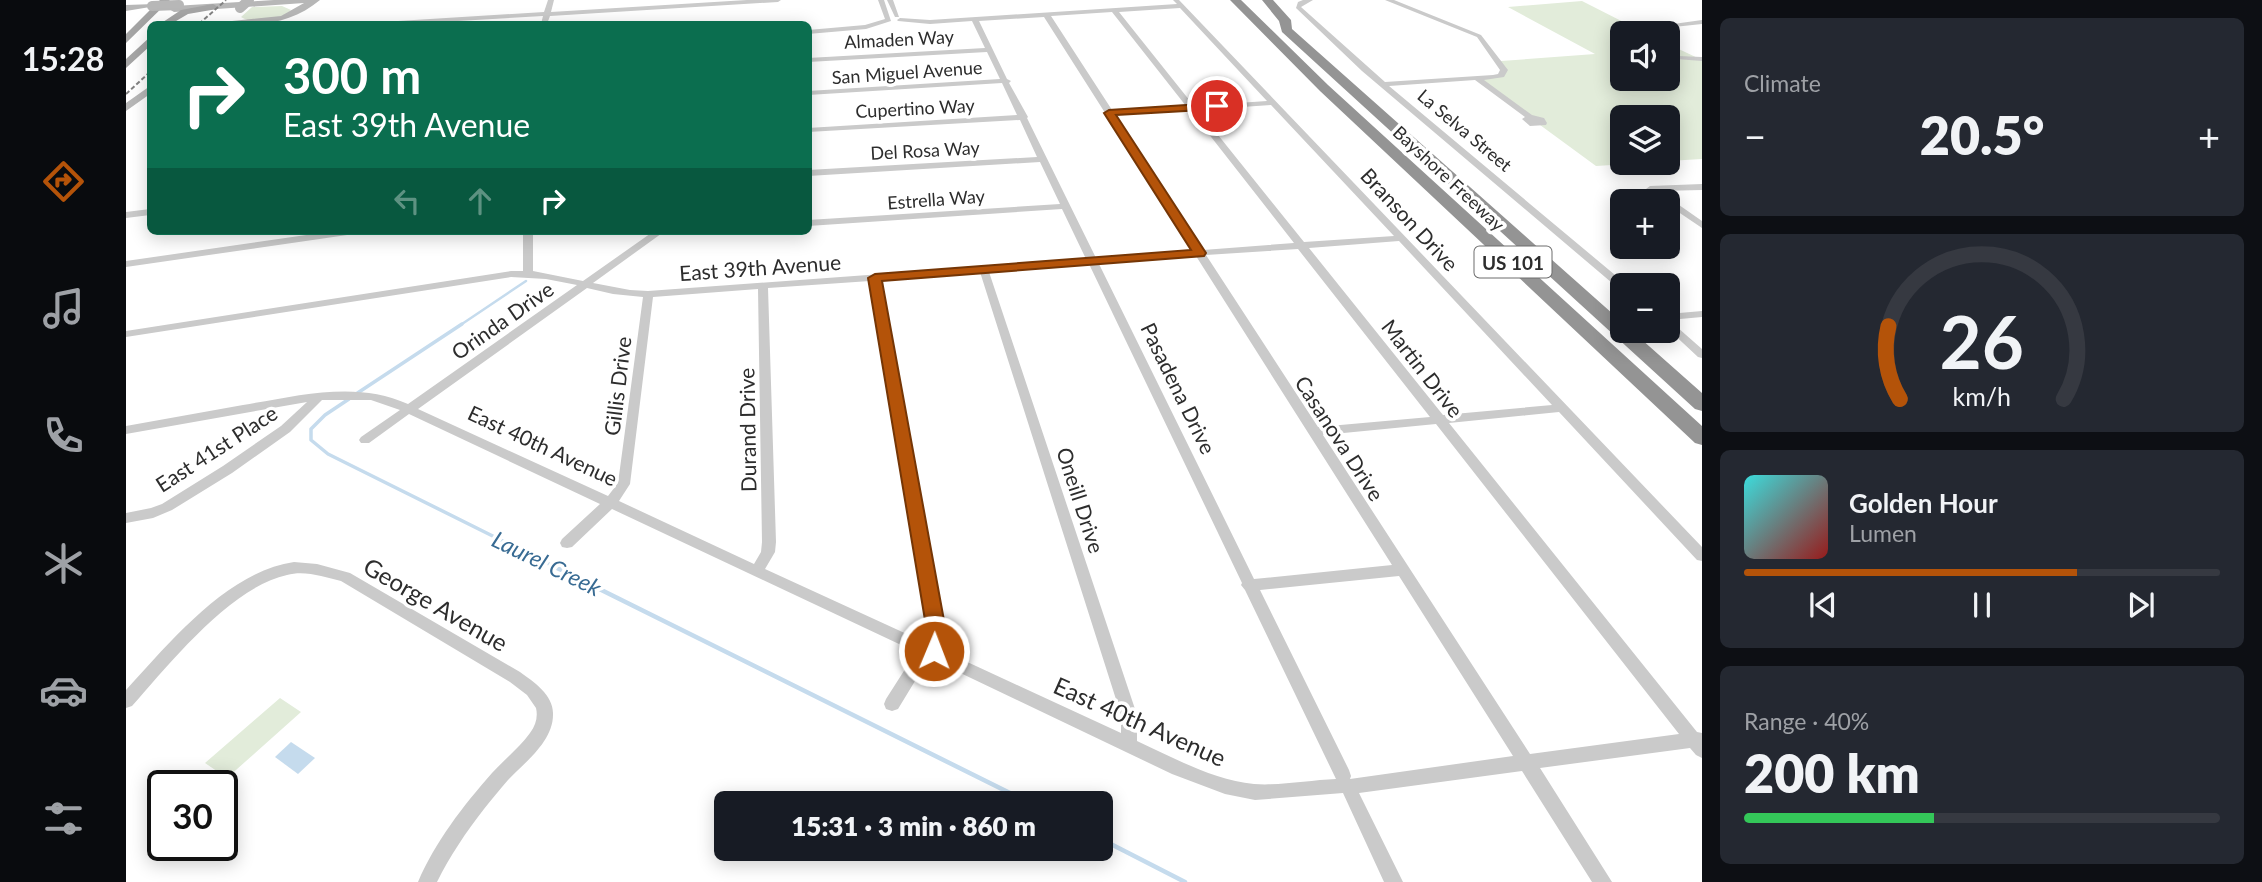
<!DOCTYPE html>
<meta charset="utf-8">
<style>
body{margin:0;font-family:Lato,sans-serif;background:#242831;color:#f1f3f6;height:100vh;display:flex;flex-direction:column;font-size:26px;white-space:nowrap}
*{box-sizing:border-box;margin:0}
p{font-size:23px;color:#9ea1a6}
.icon{flex:none;width:38px;height:38px;fill:none;stroke:currentColor;stroke-width:2;stroke-linecap:round;stroke-linejoin:round}
.map{position:relative;flex:1;overflow:hidden}
.details{display:flex;flex-direction:column;gap:18px;padding:18px;background:#0d0f14;width:560px}
.details>*{flex:none}
.top-card{position:absolute;left:21px;top:21px;width:665px;height:214px;border-radius:10px;box-shadow:0 4px 18px #0003;background:#0b6e4f;color:#fff;overflow:hidden}
.buttons{position:absolute;left:1484px;top:21px;display:grid;gap:14px}
.buttons a{display:grid;place-items:center;width:70px;height:70px;border-radius:10px;background:#171b24;box-shadow:0 4px 18px #0003;font-size:35px}
.speed{position:absolute;left:21px;top:770px;display:flex;gap:14px;font-size:35px;font-weight:700;text-align:center}
.speed>*{display:grid;place-content:center;width:91px;height:91px;border-radius:50%;background:#171b24;box-shadow:0 4px 18px #0003;line-height:1}
.speed .limit{border:4px solid #111;border-radius:10px;background:#fff;color:#111}
.pin{position:absolute;display:grid;place-items:center;width:60px;height:60px;color:#fff;margin:-30px;border:4px solid #fff;border-radius:50%;box-shadow:0 2px 7px #0007}
.me{position:absolute;width:77px;margin:-38px;rotate:1deg;stroke-linejoin:round;filter:drop-shadow(0 0 5px #0008)}
.turn{display:flex;align-items:center;gap:24px;height:147px;padding:0 21px;font-size:32px}
.turn .icon{width:91px;height:91px;stroke-width:2.5}
.turn b{display:block;font-size:49px;line-height:60px}
.lanes{display:flex;align-items:center;height:66px;padding:0 21px;background:#0003;justify-content:center;gap:35px;direction:ltr}
.lanes .off{opacity:.35}
.big{font-size:52px;font-weight:800;line-height:1.1}
.details .widget{flex:1;display:flex;flex-direction:column;justify-content:center;gap:10px;min-width:0;padding:0 24px;border-radius:10px;background:#242831}
.details .dial{align-items:center;gap:0}
.dial svg{height:182px;overflow:visible;fill:none;stroke:#363941;stroke-width:7;stroke-linecap:round;text-anchor:middle}
.dial text{fill:#f1f3f6;stroke:none}
.song{display:flex;align-items:center;gap:21px}
.cover{width:84px;height:84px;border-radius:10px;background:linear-gradient(135deg,hsl(180 70% 55%),hsl(0 70% 35%))}
.played{height:7px;border-radius:4px;background:linear-gradient(90deg,#b45309 70%,#363941 70%)}
.keys{display:flex;justify-content:space-around;direction:ltr}
.heat{display:flex;justify-content:space-between;align-items:center;font-size:38px;direction:ltr}
.charge{height:10px;border-radius:5px;background:linear-gradient(90deg,#34c759 40%,#363941 0)}
.trip{position:absolute;left:588px;top:791px;width:399px;height:70px;border-radius:10px;background:#171b24;box-shadow:0 4px 18px #0003;font-weight:800;line-height:70px;text-align:center}
main{display:flex;flex:1;min-height:0}
.dock{display:flex;flex-direction:column;width:126px;justify-content:space-around;align-items:center;background:#090b0e;color:#9ea1a6}
.dock .icon{width:49px;height:49px}
.dock .active{color:#b45309}
.dock b{font-size:32px;color:#f1f3f6}
.map>svg:first-child{display:block}
.green{fill:#e2ecda}
.water{fill:#c5dbed}
.lines{fill:none;stroke-linecap:round;stroke-linejoin:round}
.stream-far2{stroke:#c5dbed;stroke-width:2.5}
.stream-far1{stroke:#c5dbed;stroke-width:3.5}
.stream{stroke:#c5dbed;stroke-width:4.5}
.street{fill:#cacaca;fill-rule:evenodd}
.secondary{fill:#b7b7b7;fill-rule:evenodd}
.primary{fill:#a5a5a5;fill-rule:evenodd}
.highway{fill:#949494;fill-rule:evenodd}
.rail{stroke:#828282;stroke-width:2;stroke-dasharray:4.5 2.5;stroke-linecap:butt}
.secondary-bridge{stroke:#b7b7b7;stroke-width:10}
.route{fill:#b45309;stroke:#753606;stroke-width:2}
.labels{text-anchor:middle;dominant-baseline:central;stroke-width:7;stroke-linejoin:round;paint-order:stroke}
.far-street-label{font-size:18px;fill:#2d2d2d;stroke:#fff}
.shield{fill:#fff;stroke:#6c6c6c;stroke-width:2}
.shield-label{font-size:19px;font-weight:bold;fill:#2d2d2d}
.street-label{font-size:21px;fill:#2d2d2d;stroke:#fff}
.water-label{font-size:23px;font-style:italic;fill:#386b93;stroke:#fff}
.near-street-label{font-size:24px;fill:#2d2d2d;stroke:#fff}
</style>
<main>
<nav class="dock">
<b>15:28</b>
<svg class="icon active" aria-label="directions" viewBox="0 0 24 24"><path d="M12 3l9 9-9 9-9-9zM9 14v-3h6M13 9l2 2-2 2"/></svg>
<svg class="icon" aria-label="music" viewBox="0 0 24 24"><path d="M9 18V5l10-2v13"/><circle cx="6" cy="18" r="3"/><circle cx="16" cy="16" r="3"/></svg>
<svg class="icon" aria-label="phone" viewBox="0 0 24 24"><path d="M5 4h4l2 5-3 2q2 4 5 5l2-3 5 2v4C11 20 4 13 5 4z"/></svg>
<svg class="icon" aria-label="climate" viewBox="0 0 24 24"><path d="M12 3v18M4 7l16 10M4 17L20 7"/></svg>
<svg class="icon" aria-label="car" viewBox="0 0 24 24"><path d="M5 17H2v-5l4-1 3-4h7l3 4 3 1v5h-3M9 17h6M6 11h13"/><circle cx="7" cy="17" r="2"/><circle cx="17" cy="17" r="2"/></svg>
<svg class="icon" aria-label="filters" viewBox="0 0 24 24"><path d="M4 7h16M4 17h16"/><circle cx="9" cy="7" r="2"/><circle cx="15" cy="17" r="2"/></svg>
</nav>
<div class="map">
<svg width="1576" height="882" viewBox="0 0 1576 882">
<rect width="100%" height="100%" fill="#fff"/>
<!-- green -->
<path class="green" d="M 1456,1 L 1519,33 L 1496,33 L 1496,79 L 1542,79 L 1542,44 L 1576,60 L 1576,159 L 1542,161 L 1542,117 L 1496,117 L 1496,163 L 1517,163 L 1470,166 L 1351,79 L 1376,75 L 1375,61 L 1469,54 L 1382,7 Z
M 156,6 L 165,10 C 153,21 128,25 115,17 L 126,7 Z
M 154,698 L 175,712 L 101,778 L 79,763 Z"/>
<!-- water -->
<path class="water" d="M 165,742 L 189,758 L 172,774 L 149,757 Z"/>
<g class="lines">
<!-- stream-far2 -->
<path class="stream-far2" d="M 333,326 L 400,281"/>
<!-- stream-far1 -->
<path class="stream-far1" d="M 230,394 L 336,324
M 223,399 L 199,415 L 185,429 L 185,440 L 202,454 L 429,567"/>
<!-- stream -->
<path class="stream" d="M 425,565 L 904,803
M 975,839 L 1059,882"/>
<!-- street -->
<path class="street" d="M 422,0 L 428,0 L 425,12 L 621,0 L 655,0 L 652,2 L 424,16 L 421,24 L 415,24 L 417,16 L 280,24 L 253,24 L 256,22 L 418,12 Z
M 752,0 L 758,0 L 765,21 L 740,29 L 682,34 L 682,30 L 739,25 L 759,19 Z
M 761,0 L 767,0 L 773,17 L 769,17 Z
M 1047,0 L 1053,0 L 1576,547 L 1576,561 L 1571,560 L 1433,412 L 1323,423 L 1571,732 L 1576,733 L 1576,758 L 1570,755 L 1564,748 L 1414,768 L 1486,882 L 1466,882 L 1396,771 L 1233,793 L 1277,882 L 1258,882 L 1217,793 L 1129,800 L 1099,794 L 1046,774 L 803,658 L 772,709 L 766,711 L 760,709 L 758,704 L 760,699 L 790,652 L 486,509 L 446,547 L 441,548 L 436,547 L 434,543 L 436,539 L 474,504 L 283,414 L 243,443 L 235,443 L 233,440 L 235,437 L 274,410 L 245,400 L 196,400 L 164,432 L 106,473 L 46,510 L 27,518 L 0,523 L 0,513 L 25,508 L 36,504 L 97,466 L 155,426 L 181,402 L 0,434 L 0,426 C 39,419 78,412 117,405 C 171,396 230,380 282,404 L 451,285 L 420,279 L 385,277 L 0,337 L 0,331 L 385,271 L 397,271 L 397,231 L 407,231 L 407,271 L 457,281 L 528,231 L 539,231 L 467,283 L 504,290 L 522,291 L 960,259 L 936,209 L 682,226 L 682,220 L 934,204 L 914,162 L 682,176 L 682,170 L 911,157 L 894,120 L 682,132 L 682,128 L 891,115 L 876,83 L 682,95 L 682,91 L 874,79 L 861,52 L 682,62 L 682,58 L 859,48 L 846,21 L 804,24 L 772,21 L 771,20 L 774,18 L 804,20 L 1051,4 ZM 1054,8 L 1141,101 L 1068,106 L 993,12 ZM 986,12 L 1060,106 L 986,110 L 925,16 ZM 918,17 L 1067,251 L 970,258 L 901,118 L 902,117 L 883,83 L 885,81 L 881,79 L 853,21 ZM 1145,105 L 1268,236 L 1178,242 L 1072,110 ZM 1064,110 L 1168,243 L 1077,250 L 989,115 ZM 1273,241 L 1426,405 L 1317,415 L 1183,248 ZM 1172,249 L 1304,417 L 1192,427 L 1080,255 ZM 1070,256 L 1266,565 L 1128,579 L 973,264 ZM 963,264 L 1116,583 L 1115,585 L 1119,590 L 1210,779 C 1184,780 1153,786 1128,784 C 1087,780 1048,758 1011,741 L 1011,715 L 863,272 ZM 854,272 L 995,715 L 995,733 L 809,647 L 816,626 L 754,280 ZM 744,281 L 802,626 L 796,641 L 639,569 L 649,552 L 650,542 L 642,288 ZM 461,288 L 487,294 L 517,297 L 492,483 L 482,496 L 292,409 ZM 632,289 L 636,542 L 635,552 L 628,564 L 493,501 L 504,484 L 527,297 ZM 1310,424 L 1553,734 L 1404,754 L 1197,435 ZM 1273,576 L 1387,756 L 1224,779 L 1225,776 L 1223,770 L 1134,590 Z
M 1177,0 L 1187,0 L 1175,7 L 1259,82 L 1367,75 L 1372,74 L 1374,70 L 1351,37 L 1259,0 L 1268,0 L 1355,35 L 1382,70 L 1378,77 L 1358,80 L 1406,115 L 1418,118 L 1421,123 L 1420,125 L 1404,126 L 1396,119 L 1399,117 L 1349,80 L 1263,86 L 1501,285 L 1496,285 L 1496,289 L 1492,288 L 1236,71 L 1170,8 L 1172,2 Z
M 1576,20 L 1576,24 L 1529,29 L 1526,27 Z
M 1552,56 L 1576,57 L 1576,61 L 1550,59 L 1548,58 Z
M 1576,184 L 1576,190 L 1533,191 L 1576,221 L 1576,228 L 1542,205 L 1542,201 L 1536,201 L 1520,189 L 1524,186 Z
M 24,209 L 24,215 L 0,218 L 0,212 Z
M 208,231 L 233,231 L 228,234 L 0,267 L 0,261 Z
M 1576,311 L 1576,317 L 1543,320 L 1576,349 L 1576,358 L 1572,357 L 1542,329 L 1542,314 Z
M 168,562 L 191,564 L 224,573 L 394,672 C 408,682 427,695 427,713 C 428,741 399,762 382,780 C 374,789 366,799 358,809 C 340,832 324,856 311,882 L 292,882 C 309,842 337,806 366,773 C 378,760 393,748 404,733 C 410,725 412,717 410,708 L 401,695 L 384,682 L 215,581 C 198,577 179,570 161,575 C 105,587 43,664 6,706 L 0,708 L 0,690 C 43,643 102,571 168,562 Z"/>
<!-- secondary -->
<path class="secondary" d="M 148,0 L 194,0 C 168,22 135,27 101,24 L 106,21 L 155,16 L 178,3 L 48,12 L 43,9 L 48,6 Z
M 29,4 L 30,6 L 0,11 L 0,5 Z
M 24,86 L 24,94 L 0,111 L 0,103 Z"/>
<!-- primary -->
<path class="primary" d="M 34,0 L 44,0 L 0,43 L 0,34 Z
M 87,4 L 92,7 L 91,9 L 62,14 L 45,24 L 34,24 L 55,10 Z
M 24,37 L 24,46 L 0,68 L 0,59 Z"/>
<!-- highway -->
<path class="highway" d="M 1104,0 L 1115,0 L 1202,85 L 1576,426 L 1576,445 L 1569,443 L 1194,91 Z
M 1136,0 L 1147,0 L 1165,20 L 1166,29 L 1496,322 L 1496,331 L 1506,331 L 1576,393 L 1576,411 L 1569,409 L 1156,32 L 1153,21 Z"/>
<!-- rail -->
<path class="rail" d="M 73,24 L 100,0
M 0,94 L 24,72"/>
<!-- secondary-bridge -->
<path class="secondary-bridge" d="M 26,6 L 53,5
M 114,8 L 123,0"/>
</g>
<!-- route -->
<path class="route" d="M 1091,103 L 1096,106 L 1094,109 L 990,115 L 1080,253 L 1078,256 L 756,281 L 819,626 L 813,642 L 817,651 L 815,657 L 808,659 L 801,657 L 793,643 L 800,626 L 742,278 L 749,274 L 1065,250 L 978,113 L 983,110 Z"/>
<g class="labels">
<!-- far-street labels -->
<g class="far-street-label">
<text transform="translate(773 39) rotate(-3)">Almaden Way</text>
<text transform="translate(781 72) rotate(-4)">San Miguel Avenue</text>
<text transform="translate(789 108) rotate(-3)">Cupertino Way</text>
<text transform="translate(1339 130) rotate(40)">La Selva Street</text>
<text transform="translate(799 150) rotate(-3)">Del Rosa Way</text>
<text transform="translate(1323 178) rotate(43)">Bayshore Freeway</text>
<text transform="translate(810 199) rotate(-4)">Estrella Way</text>
</g>
<!-- shield labels -->
<rect class="shield" x="1348.5" y="246.5" width="77" height="31" rx="5"/>
<g class="shield-label">
<text x="1387" y="262">US 101</text>
</g>
<!-- street labels -->
<g class="street-label">
<text transform="translate(1284 219) rotate(47)">Branson Drive</text>
<text transform="translate(634 267) rotate(-4)">East 39th Avenue</text>
<text transform="translate(376 320) rotate(-35)">Orinda Drive</text>
<text transform="translate(1297 368) rotate(52)">Martin Drive</text>
<text transform="translate(491 386) rotate(-83)">Gillis Drive</text>
<text transform="translate(1053 388) rotate(64)">Pasadena Drive</text>
<text transform="translate(621 430) rotate(-91)">Durand Drive</text>
<text transform="translate(1214 438) rotate(57)">Casanova Drive</text>
<text transform="translate(417 445) rotate(25)">East 40th Avenue</text>
<text transform="translate(90 448) rotate(-33)">East 41st Place</text>
<text transform="translate(955 500) rotate(72)">Oneill Drive</text>
</g>
<!-- water labels -->
<g class="water-label">
<text transform="translate(421 563) rotate(26)">Laurel Creek</text>
</g>
<!-- near-street labels -->
<g class="near-street-label">
<text transform="translate(310 604) rotate(30)">George Avenue</text>
<text transform="translate(1014 721) rotate(24)">East 40th Avenue</text>
</g>
</g>
</svg>
<div class="buttons">
<a><svg class="icon" aria-label="sound" viewBox="0 0 24 24"><path d="M4 9h4l5-4v14l-5-4H4zM17 9q2 3 0 6"/></svg></a>
<a><svg class="icon" aria-label="layers" viewBox="0 0 24 24"><path d="M12 4l9 5-9 5-9-5zM3 14l9 5 9-5"/></svg></a>
<a>+</a>
<a>−</a>
</div>
<div class="speed"><div class="limit">30</div></div>
<div class="pin" style="left:1091px;top:106px;background:#d93025"><svg class="icon" aria-label="arrive" viewBox="0 0 24 24"><path d="M6 21V4h12l-3 4 3 4H6"/></svg></div>
<svg class="me" style="left:808px;top:651px" viewBox="-20 -20 40 40"><circle r="17" fill="#b45309" stroke="#fff" stroke-width="3"/><path d="M0-11L8 9 0 5-8 9z" fill="#fff"/></svg>
<div class="trip">15:31 · 3 min · 860 m</div>
<div class="top-card">
<div class="turn"><svg class="icon" aria-label="right" viewBox="0 0 24 24"><path d="M7 20v-9h11M14 6l5 5-5 5"/></svg><div><b>300 m</b>East 39th Avenue</div></div>
<div class="lanes"><svg class="icon off" aria-label="left" viewBox="0 0 24 24"><path d="M17 20v-9H6M10 6l-5 5 5 5"/></svg><svg class="icon off" aria-label="ahead" viewBox="0 0 24 24"><path d="M12 20V5M6 11l6-6 6 6"/></svg><svg class="icon" aria-label="right" viewBox="0 0 24 24"><path d="M7 20v-9h11M14 6l5 5-5 5"/></svg></div>
</div>
</div>
<section class="details">
<div class="widget"><p>Climate</p>
<div class="heat"><a>−</a><b class="big">20.5°</b><a>+</a></div>
</div>
<div class="widget dial"><svg viewBox="0 0 100 80">
<path d="M14 69A42 42 0 1 1 86 69"/>
<path d="M14 69A42 42 0 0 1 9 37" stroke="#b45309"/>
<text x="50" y="56" font-size="32" font-weight="700">26</text>
<text x="50" y="72" font-size="11">km/h</text>
</svg></div>
<div class="widget">
<div class="song"><i class="cover"></i><div><b>Golden Hour</b><p>Lumen</p></div></div>
<div class="played"></div>
<div class="keys"><svg class="icon" aria-label="previous" viewBox="0 0 24 24"><path d="M18 5L8 12l10 7zM5 5v14"/></svg><svg class="icon" aria-label="pause" viewBox="0 0 24 24"><path d="M8 5v14M16 5v14"/></svg><svg class="icon" aria-label="next" viewBox="0 0 24 24"><path d="M6 5l10 7-10 7zM19 5v14"/></svg></div>
</div>
<div class="widget"><p>Range · 40%</p><b class="big">200 km</b><div class="charge"></div></div>
</section>
</main>
